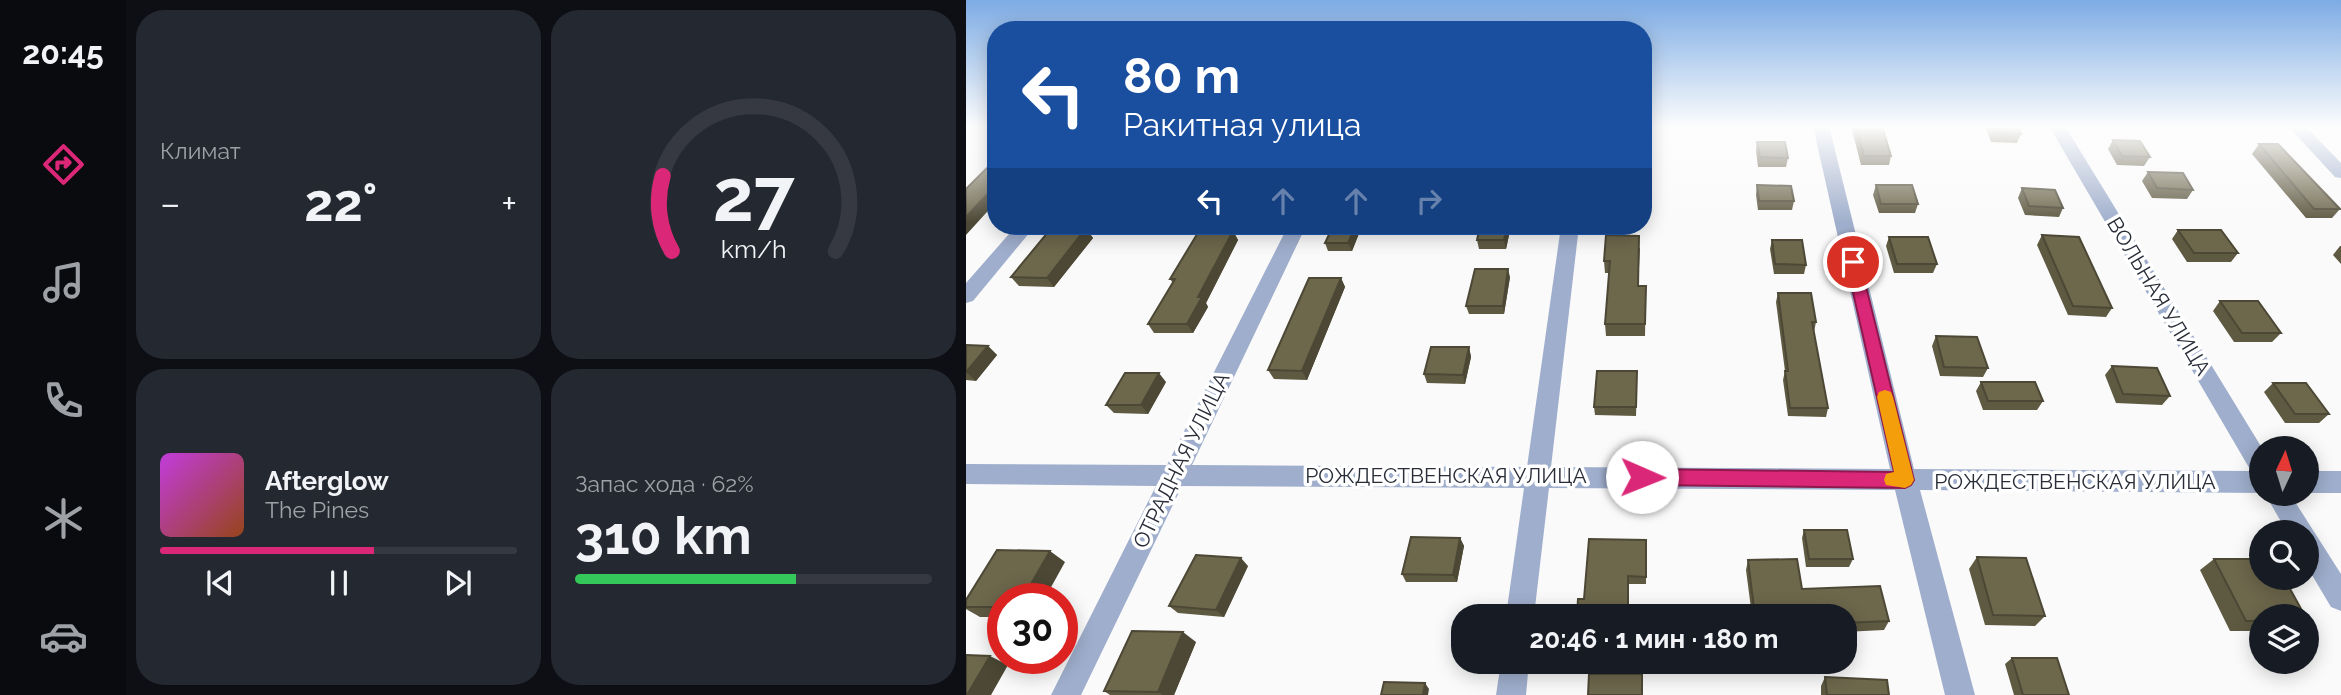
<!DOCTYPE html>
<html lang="ru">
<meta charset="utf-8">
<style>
body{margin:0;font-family:Raleway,sans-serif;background:#242831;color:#f1f3f6;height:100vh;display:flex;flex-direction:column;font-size:26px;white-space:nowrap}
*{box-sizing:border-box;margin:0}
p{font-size:23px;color:#9ea1a6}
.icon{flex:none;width:38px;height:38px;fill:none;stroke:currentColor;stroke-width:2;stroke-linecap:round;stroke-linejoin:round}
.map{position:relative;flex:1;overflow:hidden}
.details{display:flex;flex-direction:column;gap:10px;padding:10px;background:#0d0f14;width:840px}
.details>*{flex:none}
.hud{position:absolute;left:21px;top:21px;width:665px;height:214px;border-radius:28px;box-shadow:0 4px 18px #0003;background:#1a4fa0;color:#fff;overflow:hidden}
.needle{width:46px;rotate:4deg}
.tools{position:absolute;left:1283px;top:436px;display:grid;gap:14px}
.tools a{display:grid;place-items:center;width:70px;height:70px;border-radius:50%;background:#171b24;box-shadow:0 4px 18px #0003;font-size:35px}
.speed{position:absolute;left:21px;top:583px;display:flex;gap:14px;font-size:35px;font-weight:700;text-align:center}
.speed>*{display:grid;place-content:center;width:91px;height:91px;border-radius:50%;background:#171b24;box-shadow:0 4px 18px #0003;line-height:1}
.speed .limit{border:10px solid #d22;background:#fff;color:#111}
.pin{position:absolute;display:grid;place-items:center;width:60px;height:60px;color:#fff;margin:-30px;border:4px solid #fff;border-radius:50%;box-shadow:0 2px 7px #0007}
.me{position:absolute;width:77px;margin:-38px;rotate:91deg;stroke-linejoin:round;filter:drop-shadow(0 0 5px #0008)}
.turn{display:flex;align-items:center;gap:24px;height:147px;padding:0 21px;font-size:32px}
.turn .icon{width:91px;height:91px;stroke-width:2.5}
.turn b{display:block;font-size:49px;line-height:60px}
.lanes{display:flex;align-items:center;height:66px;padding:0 21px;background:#0003;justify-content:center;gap:35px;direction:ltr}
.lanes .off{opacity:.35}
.big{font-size:52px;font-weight:700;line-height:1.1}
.details .card{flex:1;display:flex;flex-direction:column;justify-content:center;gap:10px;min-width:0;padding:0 24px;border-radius:28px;background:#242831}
.details .dial{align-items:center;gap:0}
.dial svg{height:182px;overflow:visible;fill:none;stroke:#363941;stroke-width:7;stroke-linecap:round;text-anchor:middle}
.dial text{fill:#f1f3f6;stroke:none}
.song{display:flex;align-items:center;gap:21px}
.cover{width:84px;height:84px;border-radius:10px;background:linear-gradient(135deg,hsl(290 70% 55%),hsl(20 70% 35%))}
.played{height:7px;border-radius:4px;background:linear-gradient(90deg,#db2777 60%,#363941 60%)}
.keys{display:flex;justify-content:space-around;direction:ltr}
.heat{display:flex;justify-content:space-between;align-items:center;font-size:38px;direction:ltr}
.charge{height:10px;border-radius:5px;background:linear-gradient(90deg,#34c759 62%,#363941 0)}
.details .tiles{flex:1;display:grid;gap:10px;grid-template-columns:repeat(2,1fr)}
.trip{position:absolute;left:485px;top:604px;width:406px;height:70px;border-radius:28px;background:#171b24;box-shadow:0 4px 18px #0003;font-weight:700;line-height:70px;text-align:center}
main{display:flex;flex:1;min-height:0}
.tabs{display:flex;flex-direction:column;width:126px;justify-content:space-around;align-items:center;background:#090b0e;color:#9ea1a6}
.tabs .icon{width:49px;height:49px}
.tabs .on{color:#db2777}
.tabs b{font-size:32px;color:#f1f3f6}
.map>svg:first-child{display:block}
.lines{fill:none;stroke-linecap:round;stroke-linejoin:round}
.minor{fill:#9faecc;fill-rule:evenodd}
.wall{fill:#5e5941}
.shaded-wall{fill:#4c4835}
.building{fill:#6d674c;stroke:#4c4835;stroke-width:2}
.route{fill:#db2777;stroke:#8e194d;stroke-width:2}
.slow{fill:#f59e0b}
.labels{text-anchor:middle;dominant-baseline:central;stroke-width:7;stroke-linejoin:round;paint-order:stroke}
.street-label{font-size:21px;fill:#282d37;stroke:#fff}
</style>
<main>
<nav class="tabs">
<b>20:45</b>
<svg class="icon on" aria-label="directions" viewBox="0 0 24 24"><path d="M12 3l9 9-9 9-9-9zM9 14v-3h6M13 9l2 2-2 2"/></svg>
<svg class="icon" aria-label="music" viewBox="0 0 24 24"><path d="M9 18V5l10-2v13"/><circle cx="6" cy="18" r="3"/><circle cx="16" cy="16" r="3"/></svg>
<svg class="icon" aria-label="phone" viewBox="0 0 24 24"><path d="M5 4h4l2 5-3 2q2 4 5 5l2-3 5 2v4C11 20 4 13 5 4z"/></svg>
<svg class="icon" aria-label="climate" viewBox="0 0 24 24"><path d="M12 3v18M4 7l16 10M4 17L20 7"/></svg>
<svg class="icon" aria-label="car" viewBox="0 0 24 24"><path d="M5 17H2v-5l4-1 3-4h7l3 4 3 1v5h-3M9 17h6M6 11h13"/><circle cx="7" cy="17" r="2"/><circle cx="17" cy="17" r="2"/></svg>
</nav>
<section class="details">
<div class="tiles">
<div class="card"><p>Климат</p>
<div class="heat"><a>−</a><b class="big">22°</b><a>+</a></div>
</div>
<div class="card dial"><svg viewBox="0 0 100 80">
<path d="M14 69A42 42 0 1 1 86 69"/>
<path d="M14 69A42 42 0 0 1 10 36" stroke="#db2777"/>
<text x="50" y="56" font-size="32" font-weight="700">27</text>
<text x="50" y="72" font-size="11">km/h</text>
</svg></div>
<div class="card">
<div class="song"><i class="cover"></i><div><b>Afterglow</b><p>The Pines</p></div></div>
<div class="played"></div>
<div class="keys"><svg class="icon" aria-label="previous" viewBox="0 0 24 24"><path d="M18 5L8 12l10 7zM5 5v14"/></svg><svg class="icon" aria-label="pause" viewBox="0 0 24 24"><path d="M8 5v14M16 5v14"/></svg><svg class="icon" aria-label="next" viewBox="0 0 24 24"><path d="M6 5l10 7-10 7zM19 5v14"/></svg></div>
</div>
<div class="card"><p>Запас хода · 62%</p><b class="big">310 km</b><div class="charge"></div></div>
</div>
</section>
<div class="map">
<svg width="1375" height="695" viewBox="0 0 1375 695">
<rect width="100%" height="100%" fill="#fafafa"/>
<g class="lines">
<!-- minor -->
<path class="minor" d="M 847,126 L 863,126 L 948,469 L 1285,471 L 1083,126 L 1099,126 L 1296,448 L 1295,493 L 954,490 L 1009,695 L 979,695 L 929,490 L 583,488 L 568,616 L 540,616 L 558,488 L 216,486 L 115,695 L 85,695 L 190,486 L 0,484 L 0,464 L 201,465 L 322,226 L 340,226 L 226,465 L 561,467 L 595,226 L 613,226 L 585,467 L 924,469 Z
M 1322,126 L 1339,126 L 1375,163 L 1375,178 L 1369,177 Z
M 50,226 L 69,226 L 7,301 L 0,303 L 0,283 Z
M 1340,471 L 1375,471 L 1375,493 L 1340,493 Z
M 1299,494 L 1324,494 L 1375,574 L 1375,611 L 1365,607 L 1340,565 L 1340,532 L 1321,532 Z
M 535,662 L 563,662 L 560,695 L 530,695 Z"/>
</g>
<!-- wall -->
<path class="wall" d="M 885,126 L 916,126 L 925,156 L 923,165 L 895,165 Z
M 1019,126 L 1051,126 L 1055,134 L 1051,143 L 1025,142 Z
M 1147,140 L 1184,157 L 1178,166 L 1151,165 L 1142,149 Z
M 791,142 L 822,158 L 820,167 L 792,167 L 790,151 Z
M 1293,144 L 1374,209 L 1366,218 L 1340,218 L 1286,154 Z
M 1182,172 L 1227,190 L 1221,199 L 1186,198 L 1176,181 Z
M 791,185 L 828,201 L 826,210 L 792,210 L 790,195 Z
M 910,185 L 952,204 L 949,213 L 913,213 L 907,195 Z
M 1056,188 L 1097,208 L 1093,217 L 1059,215 L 1052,198 Z
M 87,226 L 130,226 L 124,234 L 127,238 L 88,287 L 53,286 L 45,277 Z
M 396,226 L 386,251 L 362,251 L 359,243 Z
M 514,226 L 545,226 L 540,249 L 513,249 L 511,240 Z
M 1212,230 L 1272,253 L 1265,262 L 1221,262 L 1206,239 Z
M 267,231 L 272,240 L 240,303 L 242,307 L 227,333 L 188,333 L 182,324 L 207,283 L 204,279 Z
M 1076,235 L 1146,308 L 1140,317 L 1102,315 L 1071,245 Z
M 923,237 L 971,264 L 967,273 L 928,273 L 920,246 Z
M 806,240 L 840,265 L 838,274 L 808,274 L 804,249 Z
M 1374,246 L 1375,246 L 1375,264 L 1367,255 Z
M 674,248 L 672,286 L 680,286 L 679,336 L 640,336 L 639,324 L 643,273 L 639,273 L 638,261 Z
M 544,277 L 538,314 L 503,314 L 500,306 Z
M 375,278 L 379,287 L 341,380 L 308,379 L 302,370 Z
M 812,293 L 850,322 L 848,332 L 862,408 L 860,417 L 822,416 L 817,380 L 819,371 L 810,302 Z
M 1254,301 L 1315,333 L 1306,342 L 1268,342 L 1247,311 Z
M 970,336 L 1022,368 L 1017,377 L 974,376 L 966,346 Z
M 0,345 L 22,346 L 31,355 L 10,381 L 0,380 Z
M 503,347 L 505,357 L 499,384 L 461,383 L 458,374 Z
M 1146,366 L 1204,396 L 1196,405 L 1150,403 L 1139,375 Z
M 671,381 L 670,416 L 629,415 L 628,407 Z
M 200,382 L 182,414 L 148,413 L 140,405 Z
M 1015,382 L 1077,401 L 1071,410 L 1017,410 L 1010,391 Z
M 1307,383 L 1363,414 L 1353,423 L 1319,423 L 1298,392 Z
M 838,530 L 887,559 L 883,567 L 840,567 L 836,538 Z
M 494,538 L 498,546 L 491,582 L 440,582 L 436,574 Z
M 680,540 L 680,584 L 663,584 L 662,616 L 611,616 L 618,599 Z
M 1011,557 L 1079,616 L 1069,626 L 1019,625 L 1003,569 Z
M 1248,559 L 1295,616 L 1295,631 L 1264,631 L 1234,570 Z
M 782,560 L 836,589 L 923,621 L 918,630 L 878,632 L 878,616 L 786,616 L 780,570 Z
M 99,562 L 37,598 L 37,617 L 14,617 L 0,609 L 0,600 Z
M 282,566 L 258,617 L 212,613 L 203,606 Z
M 230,642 L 208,695 L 144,695 L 138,691 Z
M 1046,658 L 1103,695 L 1048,695 L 1039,664 Z
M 859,677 L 923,695 L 855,695 L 855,686 Z"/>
<!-- shaded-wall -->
<path class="shaded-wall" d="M 30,185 L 30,202 L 0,235 L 0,217 Z
M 116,226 L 130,226 L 124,234 L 127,238 L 88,287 L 81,278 Z
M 390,226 L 396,226 L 386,251 L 382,243 Z
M 541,226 L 545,226 L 540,249 L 538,240 Z
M 267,231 L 272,240 L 240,303 L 242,307 L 227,333 L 221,324 L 232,297 Z
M 542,269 L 544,277 L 538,314 L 537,306 Z
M 375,278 L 379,287 L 341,380 L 336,371 Z
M 22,346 L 31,355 L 10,381 L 0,372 Z
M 503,347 L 505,357 L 499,384 L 497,375 Z
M 193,373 L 200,382 L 182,414 L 175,405 Z
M 494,538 L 498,546 L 491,582 L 487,575 Z
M 84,551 L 99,562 L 79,598 L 57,598 Z
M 275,558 L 282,566 L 258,617 L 250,610 Z
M 217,632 L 230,642 L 208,695 L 197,695 L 192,692 Z
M 24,656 L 42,665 L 25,695 L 1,695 Z
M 459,683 L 463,689 L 462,695 L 457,695 Z"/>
<!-- building -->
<path class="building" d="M 890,126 L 916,126 L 925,156 L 898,156 Z
M 1026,126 L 1051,126 L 1055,134 L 1028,133 Z
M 1147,140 L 1174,141 L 1184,157 L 1156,156 Z
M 791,142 L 819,142 L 822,158 L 794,157 Z
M 1293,144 L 1312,144 L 1374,209 L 1348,209 Z
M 24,165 L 30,165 L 30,185 L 0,217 L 0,189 Z
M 1182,172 L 1217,173 L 1227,190 L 1191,188 Z
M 677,181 L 679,181 L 678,202 L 677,202 Z
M 791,185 L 825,186 L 828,201 L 793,201 Z
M 910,185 L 946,185 L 952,204 L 915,204 Z
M 1056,188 L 1089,190 L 1097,208 L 1063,206 Z
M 87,226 L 116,226 L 114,228 L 120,228 L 81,278 L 45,277 Z
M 367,226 L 390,226 L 382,243 L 359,243 Z
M 514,226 L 541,226 L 538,240 L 511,240 Z
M 1212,230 L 1255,230 L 1272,253 L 1228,253 Z
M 233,231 L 267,231 L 232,297 L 236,297 L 221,324 L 182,324 L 209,279 L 204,279 Z
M 640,235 L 673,236 L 672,286 L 680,286 L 679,324 L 639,324 L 644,261 L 638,261 Z
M 1076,235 L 1113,237 L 1146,308 L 1107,306 Z
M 923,237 L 962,237 L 971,264 L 931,264 Z
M 806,240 L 836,240 L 840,265 L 809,264 Z
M 509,269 L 542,269 L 537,306 L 500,306 Z
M 343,278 L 375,278 L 336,371 L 302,370 Z
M 812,293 L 845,293 L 850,322 L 846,322 L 862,408 L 824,408 L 819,371 L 822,371 Z
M 1254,301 L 1292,301 L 1315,333 L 1276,333 Z
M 970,336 L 1011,337 L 1022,368 L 978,367 Z
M 0,345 L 22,346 L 0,372 Z
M 465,347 L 503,347 L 497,375 L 458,374 Z
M 1146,366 L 1191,368 L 1204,396 L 1157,394 Z
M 631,371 L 671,371 L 670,407 L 628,407 Z
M 159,373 L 193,373 L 175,405 L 140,405 Z
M 1015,382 L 1069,382 L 1077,401 L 1022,401 Z
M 1307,383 L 1340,383 L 1363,414 L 1329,414 Z
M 838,530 L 881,530 L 887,559 L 843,559 Z
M 445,537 L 494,538 L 487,575 L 436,574 Z
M 623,539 L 680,540 L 680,577 L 662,576 L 662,616 L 611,616 L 612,599 L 618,599 Z
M 31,550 L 84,551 L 57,598 L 37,598 L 37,607 L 0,607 L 0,600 Z
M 230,555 L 275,558 L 250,610 L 203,606 Z
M 1011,557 L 1060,558 L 1079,616 L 1027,615 Z
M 831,559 L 836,589 L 914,586 L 923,621 L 878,623 L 878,616 L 789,616 L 782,560 Z
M 1248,559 L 1295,559 L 1295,578 L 1318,578 L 1339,616 L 1295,616 L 1295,621 L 1280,621 Z
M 166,631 L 217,632 L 192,692 L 138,691 Z
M 0,655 L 24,656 L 1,695 L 0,695 Z
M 1046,658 L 1091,658 L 1103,695 L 1057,695 Z
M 623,674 L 676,674 L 676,695 L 622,695 Z
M 859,677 L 921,680 L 923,695 L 861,695 Z
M 418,682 L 459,683 L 457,695 L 415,695 Z"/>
<!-- sky -->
<linearGradient id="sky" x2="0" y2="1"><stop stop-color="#7dabe4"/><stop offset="0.57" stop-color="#fdfdfd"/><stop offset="1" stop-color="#fdfdfd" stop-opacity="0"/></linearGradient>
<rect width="1375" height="223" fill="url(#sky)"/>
<!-- route -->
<path class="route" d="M 887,257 L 894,262 L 948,480 L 945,485 L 939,488 L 676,485 L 669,482 L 666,477 L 669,471 L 676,469 L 928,472 L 880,262 Z"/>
<!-- slow -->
<path class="slow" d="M 919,390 L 925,392 L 927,397 L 948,480 L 945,485 L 939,488 L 920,485 L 918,480 L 920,474 L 928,472 L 911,397 L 913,392 Z"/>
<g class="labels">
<!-- street labels -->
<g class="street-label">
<text transform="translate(1193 296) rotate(59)">ВОЛЬНАЯ УЛИЦА</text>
<text transform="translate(215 460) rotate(-64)">ОТРАДНАЯ УЛИЦА</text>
<text x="480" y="475">РОЖДЕСТВЕНСКАЯ УЛИЦА</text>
<text x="1109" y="481">РОЖДЕСТВЕНСКАЯ УЛИЦА</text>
</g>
</g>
</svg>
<div class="tools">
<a><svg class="needle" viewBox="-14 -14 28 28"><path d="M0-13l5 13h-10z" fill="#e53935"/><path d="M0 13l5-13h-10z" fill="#9ea1a6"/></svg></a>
<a><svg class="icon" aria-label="search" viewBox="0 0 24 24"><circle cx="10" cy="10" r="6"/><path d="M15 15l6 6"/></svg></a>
<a><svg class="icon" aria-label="layers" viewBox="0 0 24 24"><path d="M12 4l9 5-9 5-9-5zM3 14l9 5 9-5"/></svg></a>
</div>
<div class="speed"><div class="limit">30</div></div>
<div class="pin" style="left:887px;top:262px;background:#d93025"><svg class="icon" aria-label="arrive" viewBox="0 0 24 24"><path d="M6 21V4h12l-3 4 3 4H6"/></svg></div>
<svg class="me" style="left:676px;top:477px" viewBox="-20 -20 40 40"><circle r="19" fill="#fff"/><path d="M0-13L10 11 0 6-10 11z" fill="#db2777"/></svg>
<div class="trip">20:46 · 1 мин · 180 m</div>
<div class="hud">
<div class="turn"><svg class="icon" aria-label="left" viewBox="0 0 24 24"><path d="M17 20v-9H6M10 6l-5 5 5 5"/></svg><div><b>80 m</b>Ракитная улица</div></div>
<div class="lanes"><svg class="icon" aria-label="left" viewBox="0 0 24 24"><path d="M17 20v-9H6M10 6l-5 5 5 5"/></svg><svg class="icon off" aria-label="ahead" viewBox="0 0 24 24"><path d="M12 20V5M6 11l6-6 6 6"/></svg><svg class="icon off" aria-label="ahead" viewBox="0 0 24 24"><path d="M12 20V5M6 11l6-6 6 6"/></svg><svg class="icon off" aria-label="right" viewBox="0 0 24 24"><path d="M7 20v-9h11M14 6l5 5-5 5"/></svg></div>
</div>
</div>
</main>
